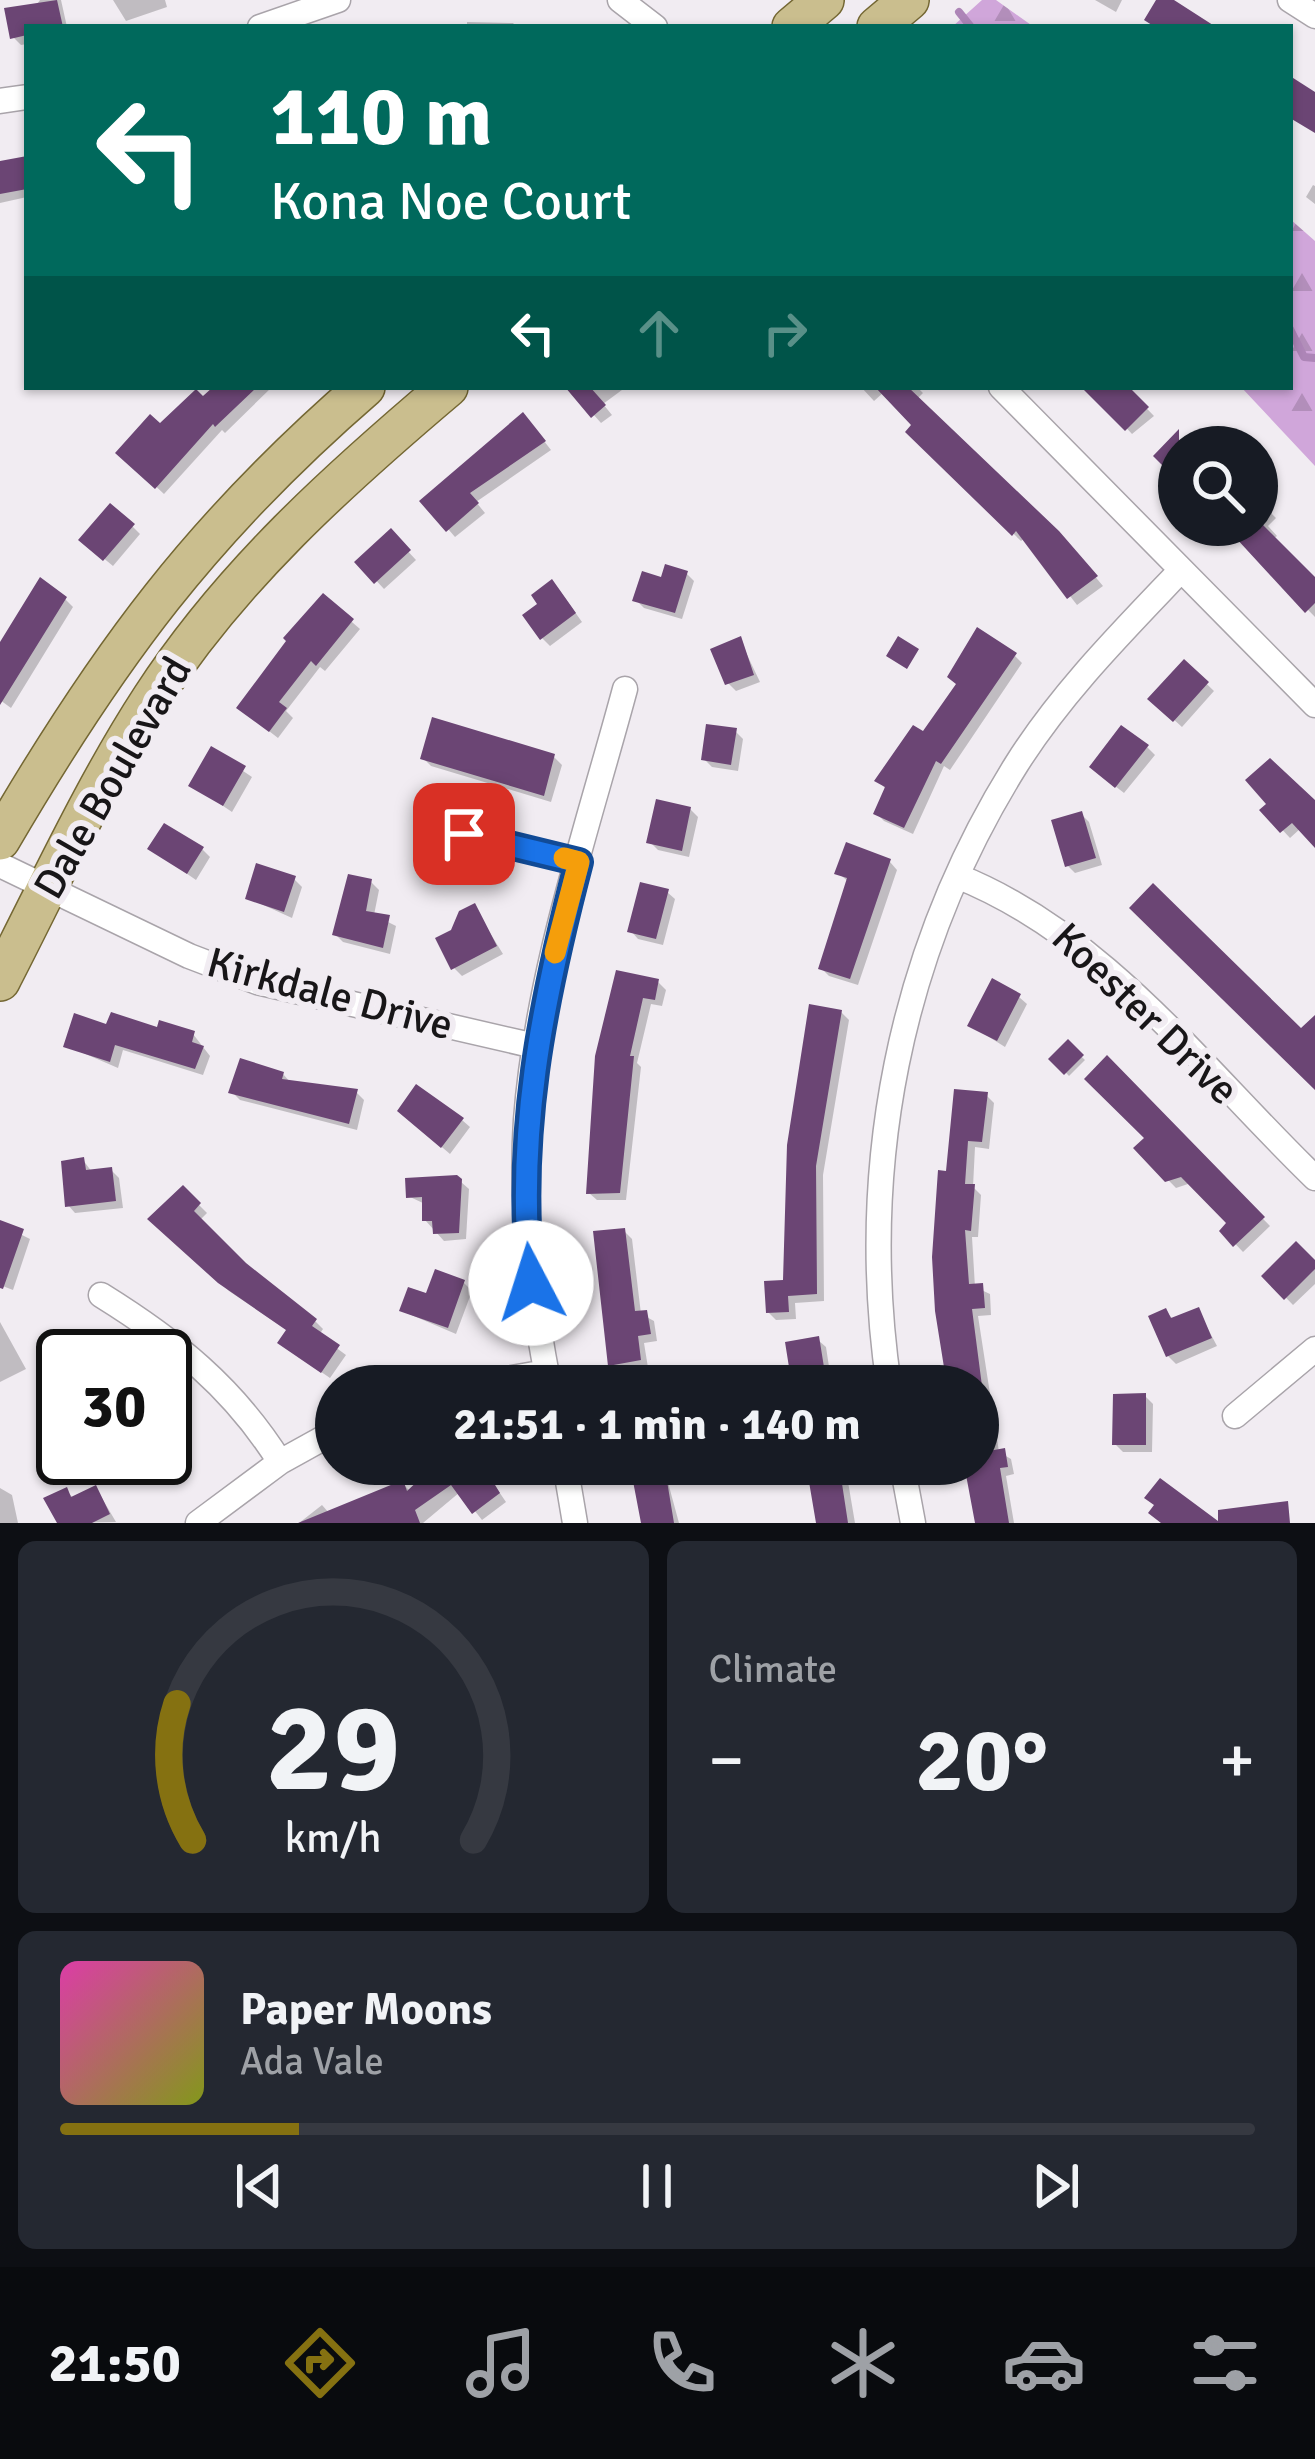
<!DOCTYPE html>
<meta charset="utf-8">
<style>
body{margin:0;font-family:Signika,sans-serif;background:#242831;color:#f1f3f6;height:100vh;display:flex;flex-direction:column;font-size:45px;white-space:nowrap}
*{box-sizing:border-box;margin:0}
p{font-size:39px;color:#9ea1a6}
.icon{flex:none;width:66px;height:66px;fill:none;stroke:currentColor;stroke-width:2;stroke-linecap:round;stroke-linejoin:round}
.map{position:relative;height:1523px;overflow:hidden}
.details{display:flex;flex-direction:column;gap:18px;padding:18px;background:#0d0f14;flex:1}
.details>*{flex:none}
.top-card{position:absolute;left:24px;top:24px;width:1269px;height:366px;border-radius:0px;box-shadow:0 3px 9px #0004;background:#00695c;color:#fff;overflow:hidden}
.tools{position:absolute;left:1158px;top:426px;display:grid;gap:24px}
.tools a{display:grid;place-items:center;width:120px;height:120px;border-radius:50%;background:#171b24;box-shadow:0 3px 9px #0004;font-size:60px}
.speed{position:absolute;left:36px;top:1329px;display:flex;gap:24px;font-size:60px;font-weight:700;text-align:center}
.speed>*{display:grid;place-content:center;width:156px;height:156px;border-radius:50%;background:#171b24;box-shadow:0 3px 9px #0004;line-height:1}
.speed .limit{border:6px solid #111;border-radius:18px;background:#fff;color:#111}
.pin{position:absolute;display:grid;place-items:center;width:102px;height:102px;color:#fff;margin:-51px;border-radius:24px;box-shadow:0 6px 18px #0006}
.me{position:absolute;width:132px;margin:-66px;rotate:355deg;stroke-linejoin:round;filter:drop-shadow(0 0 9px #0008)}
.turn{display:flex;align-items:center;gap:42px;height:252px;padding:0 48px;font-size:54px}
.turn .icon{width:156px;height:156px;stroke-width:2.5}
.turn b{display:block;font-size:84px;line-height:102px}
.lanes{display:flex;align-items:center;height:114px;padding:0 48px;background:#0003;justify-content:center;gap:60px;direction:ltr}
.lanes .off{opacity:.35}
.big{font-size:90px;font-weight:800;line-height:1.1}
.details .tile{flex:1;display:flex;flex-direction:column;justify-content:center;gap:18px;min-width:0;padding:0 42px;border-radius:18px;background:#242831}
.details .dial{align-items:center;gap:0}
.dial svg{height:312px;overflow:visible;fill:none;stroke:#363941;stroke-width:7;stroke-linecap:round;text-anchor:middle}
.dial text{fill:#f1f3f6;stroke:none}
.song{display:flex;align-items:center;gap:36px}
.cover{width:144px;height:144px;border-radius:18px;background:linear-gradient(135deg,hsl(320 70% 55%),hsl(70 70% 35%))}
.played{height:12px;border-radius:6px;background:linear-gradient(90deg,#857111 20%,#363941 20%)}
.keys{display:flex;justify-content:space-around;direction:ltr}
.heat{display:flex;justify-content:space-between;align-items:center;font-size:66px;direction:ltr}
.details .tiles{flex:1;display:grid;gap:18px;grid-template-columns:1fr 1fr}
.tile:last-child{grid-column:span 2}
.trip{position:absolute;left:315px;top:1365px;width:684px;height:120px;border-radius:60px;background:#171b24;box-shadow:0 3px 9px #0004;font-weight:800;line-height:120px;text-align:center}
.dock{display:flex;height:192px;justify-content:space-around;align-items:center;background:#090b0e;color:#9ea1a6}
.dock .icon{width:84px;height:84px}
.dock .on{color:#857111}
.dock b{font-size:54px;color:#f1f3f6}
.map>svg:first-child{display:block}
.forest{fill:url(#forest-firs)}
.shadow{fill:#0003}
.lines{fill:none;stroke-linecap:round;stroke-linejoin:round}
.stream{stroke:#ad85b7;stroke-width:8}
.building{fill:#6b4574}
.street-casing{stroke:#a9a4aa;stroke-width:27}
.primary-casing{stroke:#746733;stroke-width:42}
.street{stroke:#fff;stroke-width:24}
.primary{stroke:#cabe8e;stroke-width:39}
.route-casing{stroke:#114b97;stroke-width:30}
.route{stroke:#1a73e8;stroke-width:21}
.slow{stroke:#f59e0b;stroke-width:21}
.labels{text-anchor:middle;dominant-baseline:central;stroke-width:12;stroke-linejoin:round;paint-order:stroke}
.street-label{font-size:42px;fill:#181618;stroke:#f1ecf2}
</style>
<div class="map">
<svg width="1315" height="1523" viewBox="0 0 1315 1523">
<defs>
<pattern id="forest-firs" width="22" height="20" patternUnits="userSpaceOnUse" patternTransform="scale(3)"><rect width="22" height="20" fill="#d0a6da"/><path d="M5 1l3.5 6h-7zM16 11l3.5 6h-7z" fill="#b28eba"/></pattern>
</defs>
<rect width="100%" height="100%" fill="#f1ecf2"/>
<!-- forest -->
<path class="forest" d="M 982,0 L 996,0 L 1034,27 L 952,27 Z
M 1290,219 L 1315,241 L 1315,466 L 1241,387 L 1290,387 Z"/>
<!-- shadow -->
<path class="shadow" d="M 40,0 L 61,0 L 67,27 L 27,27 L 27,44 L 21,45 L 13,37 Z
M 113,0 L 165,0 L 167,7 L 126,21 Z
M 1095,0 L 1122,0 L 1116,12 Z
M 467,22 L 513,23 L 517,27 L 467,27 Z
M 27,157 L 27,197 L 0,203 L 0,163 Z
M 1313,185 L 1315,186 L 1315,204 L 1306,197 Z
M 216,387 L 272,387 L 225,433 L 222,430 L 164,494 L 120,453 Z
M 569,387 L 626,387 L 603,404 L 612,415 L 601,423 Z
M 861,387 L 917,387 L 923,393 L 917,399 L 1067,543 L 1103,586 L 1077,605 L 1025,538 L 1021,541 L 909,432 L 915,425 L 884,392 L 874,401 Z
M 1088,387 L 1126,387 L 1154,416 L 1132,434 Z
M 530,423 L 551,450 L 476,502 L 485,513 L 455,537 L 424,501 Z
M 1257,499 L 1276,518 L 1268,526 L 1277,536 L 1273,539 L 1315,580 L 1315,617 L 1225,525 L 1257,525 Z
M 132,526 L 140,534 L 113,566 L 90,547 Z
M 391,533 L 416,560 L 384,589 L 359,562 Z
M 686,573 L 694,581 L 682,619 L 644,608 L 636,600 L 663,581 Z
M 560,591 L 582,622 L 550,646 L 542,638 Z
M 323,597 L 360,629 L 325,671 L 320,667 L 286,711 L 293,718 L 278,738 L 248,715 Z
M 65,599 L 73,607 L 11,708 L 0,700 L 0,645 Z
M 740,640 L 760,682 L 736,691 L 728,683 Z
M 1015,656 L 1022,663 L 950,770 L 944,766 L 913,834 L 884,821 L 876,813 L 885,788 L 877,780 L 884,767 L 888,769 Z
M 1185,663 L 1214,691 L 1182,727 L 1151,699 Z
M 735,731 L 743,739 L 738,771 L 712,767 L 704,759 Z
M 1147,747 L 1155,755 L 1124,793 L 1101,775 Z
M 212,750 L 252,777 L 232,812 L 192,785 Z
M 554,757 L 562,765 L 551,802 L 431,766 L 423,758 Z
M 1315,806 L 1315,842 L 1301,828 L 1290,838 L 1264,810 Z
M 690,809 L 698,817 L 689,857 L 658,850 L 650,842 Z
M 1081,814 L 1089,822 L 1102,865 L 1075,873 L 1067,865 Z
M 151,849 L 202,849 L 210,857 L 196,880 Z
M 890,862 L 897,870 L 858,985 L 829,976 L 821,968 L 849,882 L 838,873 Z
M 294,879 L 302,887 L 292,918 L 248,898 Z
M 371,882 L 379,890 L 374,915 L 396,926 L 390,954 L 343,942 L 335,934 Z
M 667,892 L 675,899 L 663,945 L 638,939 L 631,931 Z
M 474,907 L 503,954 L 462,976 L 454,968 Z
M 618,973 L 658,982 L 666,990 L 662,1006 L 651,1004 L 637,1063 L 641,1067 L 626,1200 L 597,1200 L 589,1193 Z
M 1019,997 L 1027,1004 L 1005,1047 L 970,1025 Z
M 841,1012 L 849,1020 L 823,1175 L 824,1301 L 795,1303 L 796,1319 L 776,1320 L 768,1312 L 786,1283 Z
M 108,1028 L 193,1034 L 210,1056 L 203,1075 L 123,1050 L 118,1068 L 67,1046 Z
M 1068,1044 L 1085,1060 L 1069,1076 L 1053,1059 Z
M 1107,1059 L 1270,1226 L 1243,1252 L 1223,1231 L 1231,1223 L 1191,1183 L 1176,1188 L 1137,1148 L 1148,1138 Z
M 283,1074 L 290,1082 L 356,1092 L 364,1100 L 357,1130 L 240,1100 L 232,1092 Z
M 986,1095 L 994,1103 L 989,1149 L 975,1147 L 973,1187 L 981,1195 L 978,1237 L 972,1237 L 975,1287 L 990,1294 L 991,1315 L 978,1316 L 999,1452 L 1011,1459 L 1014,1474 L 1006,1476 L 1014,1523 L 978,1523 L 967,1464 L 978,1464 L 978,1386 L 952,1386 L 948,1174 Z
M 408,1118 L 462,1120 L 470,1127 L 450,1154 Z
M 83,1160 L 92,1172 L 111,1170 L 119,1178 L 123,1208 L 75,1213 L 68,1205 Z
M 461,1182 L 469,1189 L 466,1239 L 444,1241 L 425,1220 L 425,1204 L 408,1196 Z
M 183,1189 L 207,1213 L 200,1220 L 244,1266 L 315,1321 L 323,1329 L 319,1335 L 346,1355 L 330,1378 L 289,1350 L 288,1331 L 229,1291 L 151,1219 Z
M 0,1224 L 30,1239 L 13,1290 L 0,1285 Z
M 624,1231 L 632,1239 L 641,1314 L 654,1321 L 657,1341 L 644,1343 L 651,1386 L 615,1386 L 596,1234 Z
M 1315,1264 L 1315,1284 L 1293,1305 L 1265,1276 Z
M 464,1283 L 472,1291 L 456,1334 L 402,1311 Z
M 1198,1310 L 1217,1346 L 1176,1364 L 1168,1356 L 1166,1312 L 1174,1320 Z
M 0,1322 L 26,1369 L 0,1382 Z
M 818,1340 L 826,1347 L 832,1386 L 795,1386 Z
M 1145,1396 L 1153,1404 L 1152,1452 L 1123,1452 L 1115,1444 Z
M 165,1421 L 185,1430 L 181,1476 L 151,1473 L 143,1465 L 144,1458 L 165,1458 Z
M 447,1464 L 480,1464 L 506,1502 L 482,1520 L 460,1492 L 423,1523 L 299,1523 L 322,1505 L 329,1513 L 402,1483 L 411,1492 Z
M 630,1464 L 663,1464 L 679,1523 L 642,1523 Z
M 809,1464 L 845,1464 L 855,1523 L 820,1523 Z
M 0,1488 L 12,1495 L 18,1523 L 0,1523 Z
M 96,1488 L 116,1522 L 61,1523 L 66,1490 L 74,1499 Z"/>
<g class="lines">
<!-- stream -->
<path class="stream" d="M 959,12 L 971,27
M 1290,329 L 1304,357 L 1315,358"/>
</g>
<!-- building -->
<path class="building" d="M 57,0 L 63,27 L 27,27 L 27,35 L 10,39 L 4,8 Z
M 1156,0 L 1174,0 L 1216,27 L 1155,27 L 1144,20 Z
M 1290,76 L 1315,92 L 1315,133 L 1290,118 Z
M 27,156 L 27,189 L 0,194 L 0,161 Z
M 213,387 L 257,387 L 215,427 L 213,424 L 155,489 L 115,453 L 150,414 L 160,423 L 196,389 L 203,396 Z
M 565,387 L 590,387 L 606,405 L 591,418 Z
M 875,387 L 908,387 L 1059,531 L 1098,576 L 1067,599 L 1016,531 L 1012,536 L 905,432 L 911,425 Z
M 1081,387 L 1129,387 L 1149,407 L 1125,431 Z
M 523,412 L 546,441 L 470,493 L 479,503 L 446,532 L 419,501 Z
M 1179,429 L 1179,482 L 1153,456 Z
M 110,503 L 135,524 L 103,561 L 78,540 Z
M 1224,525 L 1263,525 L 1315,577 L 1315,603 L 1305,613 Z
M 391,528 L 411,550 L 374,584 L 354,562 Z
M 665,564 L 688,571 L 675,613 L 632,601 L 642,571 L 661,577 Z
M 40,577 L 67,597 L 0,705 L 0,642 Z
M 552,579 L 576,613 L 540,640 L 522,615 L 537,604 L 531,595 Z
M 323,593 L 354,619 L 316,666 L 311,661 L 279,702 L 287,708 L 269,732 L 236,708 L 286,641 L 283,638 Z
M 977,627 L 1017,653 L 941,764 L 936,761 L 904,828 L 873,814 L 885,787 L 874,781 L 913,725 L 923,731 L 956,684 L 947,677 Z
M 741,636 L 754,675 L 725,685 L 710,649 Z
M 898,636 L 919,649 L 907,669 L 886,656 Z
M 1184,659 L 1209,682 L 1173,722 L 1147,699 Z
M 432,717 L 555,754 L 544,796 L 420,759 Z
M 706,724 L 737,728 L 731,765 L 701,760 Z
M 1121,725 L 1149,745 L 1115,788 L 1089,767 Z
M 211,746 L 246,766 L 223,806 L 188,786 Z
M 1270,758 L 1315,800 L 1315,848 L 1292,823 L 1280,833 L 1259,810 L 1266,804 L 1245,780 Z
M 656,799 L 691,807 L 682,851 L 646,843 Z
M 1082,811 L 1096,858 L 1065,867 L 1051,820 Z
M 164,823 L 204,847 L 187,874 L 147,849 Z
M 846,842 L 891,859 L 850,979 L 818,969 L 847,878 L 834,874 Z
M 256,863 L 296,876 L 284,912 L 245,899 Z
M 348,874 L 372,879 L 366,911 L 390,915 L 383,948 L 332,935 Z
M 640,882 L 669,889 L 656,939 L 627,932 Z
M 1153,883 L 1301,1028 L 1315,1015 L 1315,1090 L 1129,908 Z
M 475,903 L 497,946 L 451,970 L 435,938 L 451,930 L 459,911 Z
M 616,970 L 659,979 L 655,1000 L 643,998 L 630,1056 L 634,1056 L 620,1193 L 586,1194 L 595,1056 Z
M 992,978 L 1021,994 L 997,1041 L 967,1026 Z
M 809,1004 L 842,1010 L 816,1166 L 817,1294 L 788,1296 L 789,1312 L 766,1313 L 764,1281 L 783,1280 L 787,1145 Z
M 111,1012 L 157,1027 L 159,1020 L 195,1031 L 192,1042 L 204,1046 L 195,1069 L 115,1045 L 110,1062 L 63,1047 L 74,1013 L 106,1024 Z
M 1068,1039 L 1084,1055 L 1064,1075 L 1048,1059 Z
M 1107,1055 L 1265,1217 L 1233,1247 L 1219,1231 L 1226,1223 L 1181,1177 L 1165,1182 L 1133,1148 L 1144,1138 L 1084,1079 Z
M 240,1058 L 284,1072 L 282,1079 L 358,1089 L 349,1124 L 228,1093 Z
M 416,1084 L 464,1118 L 441,1148 L 397,1111 Z
M 954,1089 L 988,1092 L 982,1142 L 968,1141 L 965,1184 L 975,1184 L 971,1231 L 965,1230 L 969,1284 L 983,1283 L 985,1308 L 972,1309 L 982,1386 L 947,1386 L 935,1311 L 932,1257 L 938,1170 L 946,1171 Z
M 84,1157 L 86,1170 L 112,1167 L 116,1201 L 65,1207 L 61,1161 Z
M 457,1175 L 462,1179 L 459,1233 L 433,1234 L 432,1221 L 422,1221 L 422,1197 L 406,1198 L 405,1178 Z
M 183,1185 L 201,1203 L 194,1211 L 246,1263 L 317,1319 L 312,1326 L 340,1345 L 321,1373 L 277,1343 L 286,1330 L 218,1283 L 147,1219 Z
M 0,1220 L 24,1229 L 3,1289 L 0,1288 Z
M 625,1228 L 635,1311 L 647,1310 L 651,1334 L 638,1336 L 641,1360 L 608,1366 L 593,1231 Z
M 1296,1241 L 1315,1260 L 1315,1269 L 1284,1300 L 1261,1276 Z
M 435,1269 L 465,1280 L 448,1328 L 399,1311 L 408,1287 L 426,1293 Z
M 1199,1307 L 1212,1338 L 1166,1357 L 1148,1316 L 1166,1308 L 1171,1318 Z
M 819,1336 L 827,1386 L 792,1386 L 785,1342 Z
M 1146,1393 L 1146,1445 L 1112,1445 L 1113,1394 Z
M 1005,1448 L 1008,1467 L 1000,1468 L 1009,1523 L 975,1523 L 964,1464 L 978,1464 L 978,1453 Z
M 436,1464 L 482,1464 L 500,1493 L 472,1514 L 451,1485 L 415,1510 L 420,1523 L 298,1523 L 403,1480 L 407,1491 Z
M 806,1464 L 839,1464 L 848,1523 L 816,1523 Z
M 666,1475 L 674,1523 L 641,1523 L 633,1481 Z
M 1160,1478 L 1218,1521 L 1218,1510 L 1288,1501 L 1290,1523 L 1161,1523 L 1148,1513 L 1154,1505 L 1144,1498 Z
M 96,1485 L 110,1514 L 92,1523 L 57,1523 L 43,1498 L 67,1487 L 71,1497 Z"/>
<g class="lines">
<!-- street casing -->
<g class="street-casing">
<path id="street" d="M 620,0 L 655,27
M 1290,0 L 1315,16
M 260,27 L 338,0
M 0,101 L 27,97
M 1001,387 L 1315,705
M 464,834 L 579,862
M 0,865 L 189,956 L 257,982 L 535,1046
M 957,876 C 1105,935 1203,1070 1315,1178
M 101,1295 C 175,1341 233,1387 280,1462
M 467,1386 L 546,1372
M 549,1386 C 532,1298 520,1210 526,1120 C 537,974 587,830 625,689
M 889,1386 C 857,1169 899,952 1016,765 C 1061,693 1123,631 1181,570
M 1235,1416 L 1315,1349
M 565,1464 L 575,1523
M 902,1464 L 913,1523
M 198,1523 L 280,1462 L 336,1431"/>
</g>
<!-- primary casing -->
<g class="primary-casing">
<path id="primary" d="M 792,27 L 824,0
M 877,27 L 909,0
M 0,840 C 108,655 202,528 365,387
M 0,981 C 49,886 94,787 152,698 C 231,576 338,480 448,387"/>
</g>
<!-- street -->
<use href="#street" class="street"/>
<!-- primary -->
<use href="#primary" class="primary"/>
</g>
<g class="lines">
<!-- route casing -->
<g class="route-casing">
<path id="route" d="M 464,834 L 579,862 C 542,1003 515,1136 531,1283"/>
</g>
<!-- route -->
<use href="#route" class="route"/>
<!-- slow -->
<path class="slow" d="M 555,953 L 579,862 L 564,858"/>
</g>
<g class="labels">
<!-- street labels -->
<g class="street-label">
<text transform="translate(113 778) rotate(-60)">Dale Boulevard</text>
<text transform="translate(330 994) rotate(15)">Kirkdale Drive</text>
<text transform="translate(1145 1014) rotate(44)">Koester Drive</text>
</g>
</g>
</svg>
<div class="tools">
<a><svg class="icon" aria-label="search" viewBox="0 0 24 24"><circle cx="10" cy="10" r="6"/><path d="M15 15l6 6"/></svg></a>
</div>
<div class="speed"><div class="limit">30</div></div>
<div class="pin" style="left:464px;top:834px;background:#d93025"><svg class="icon" aria-label="arrive" viewBox="0 0 24 24"><path d="M6 21V4h12l-3 4 3 4H6"/></svg></div>
<svg class="me" style="left:531px;top:1283px" viewBox="-20 -20 40 40"><circle r="19" fill="#fff"/><path d="M0-13L10 11 0 6-10 11z" fill="#1a73e8"/></svg>
<div class="trip">21:51 · 1 min · 140 m</div>
<div class="top-card">
<div class="turn"><svg class="icon" aria-label="left" viewBox="0 0 24 24"><path d="M17 20v-9H6M10 6l-5 5 5 5"/></svg><div><b>110 m</b>Kona Noe Court</div></div>
<div class="lanes"><svg class="icon" aria-label="left" viewBox="0 0 24 24"><path d="M17 20v-9H6M10 6l-5 5 5 5"/></svg><svg class="icon off" aria-label="ahead" viewBox="0 0 24 24"><path d="M12 20V5M6 11l6-6 6 6"/></svg><svg class="icon off" aria-label="right" viewBox="0 0 24 24"><path d="M7 20v-9h11M14 6l5 5-5 5"/></svg></div>
</div>
</div>
<section class="details">
<div class="tiles">
<div class="tile dial"><svg viewBox="0 0 100 80">
<path d="M14 69A42 42 0 1 1 86 69"/>
<path d="M14 69A42 42 0 0 1 10 34" stroke="#857111"/>
<text x="50" y="56" font-size="32" font-weight="700">29</text>
<text x="50" y="72" font-size="11">km/h</text>
</svg></div>
<div class="tile"><p>Climate</p>
<div class="heat"><a>−</a><b class="big">20°</b><a>+</a></div>
</div>
<div class="tile">
<div class="song"><i class="cover"></i><div><b>Paper Moons</b><p>Ada Vale</p></div></div>
<div class="played"></div>
<div class="keys"><svg class="icon" aria-label="previous" viewBox="0 0 24 24"><path d="M18 5L8 12l10 7zM5 5v14"/></svg><svg class="icon" aria-label="pause" viewBox="0 0 24 24"><path d="M8 5v14M16 5v14"/></svg><svg class="icon" aria-label="next" viewBox="0 0 24 24"><path d="M6 5l10 7-10 7zM19 5v14"/></svg></div>
</div>
</div>
</section>
<nav class="dock">
<b>21:50</b>
<svg class="icon on" aria-label="directions" viewBox="0 0 24 24"><path d="M12 3l9 9-9 9-9-9zM9 14v-3h6M13 9l2 2-2 2"/></svg>
<svg class="icon" aria-label="music" viewBox="0 0 24 24"><path d="M9 18V5l10-2v13"/><circle cx="6" cy="18" r="3"/><circle cx="16" cy="16" r="3"/></svg>
<svg class="icon" aria-label="phone" viewBox="0 0 24 24"><path d="M5 4h4l2 5-3 2q2 4 5 5l2-3 5 2v4C11 20 4 13 5 4z"/></svg>
<svg class="icon" aria-label="climate" viewBox="0 0 24 24"><path d="M12 3v18M4 7l16 10M4 17L20 7"/></svg>
<svg class="icon" aria-label="car" viewBox="0 0 24 24"><path d="M5 17H2v-5l4-1 3-4h7l3 4 3 1v5h-3M9 17h6M6 11h13"/><circle cx="7" cy="17" r="2"/><circle cx="17" cy="17" r="2"/></svg>
<svg class="icon" aria-label="filters" viewBox="0 0 24 24"><path d="M4 7h16M4 17h16"/><circle cx="9" cy="7" r="2"/><circle cx="15" cy="17" r="2"/></svg>
</nav>
